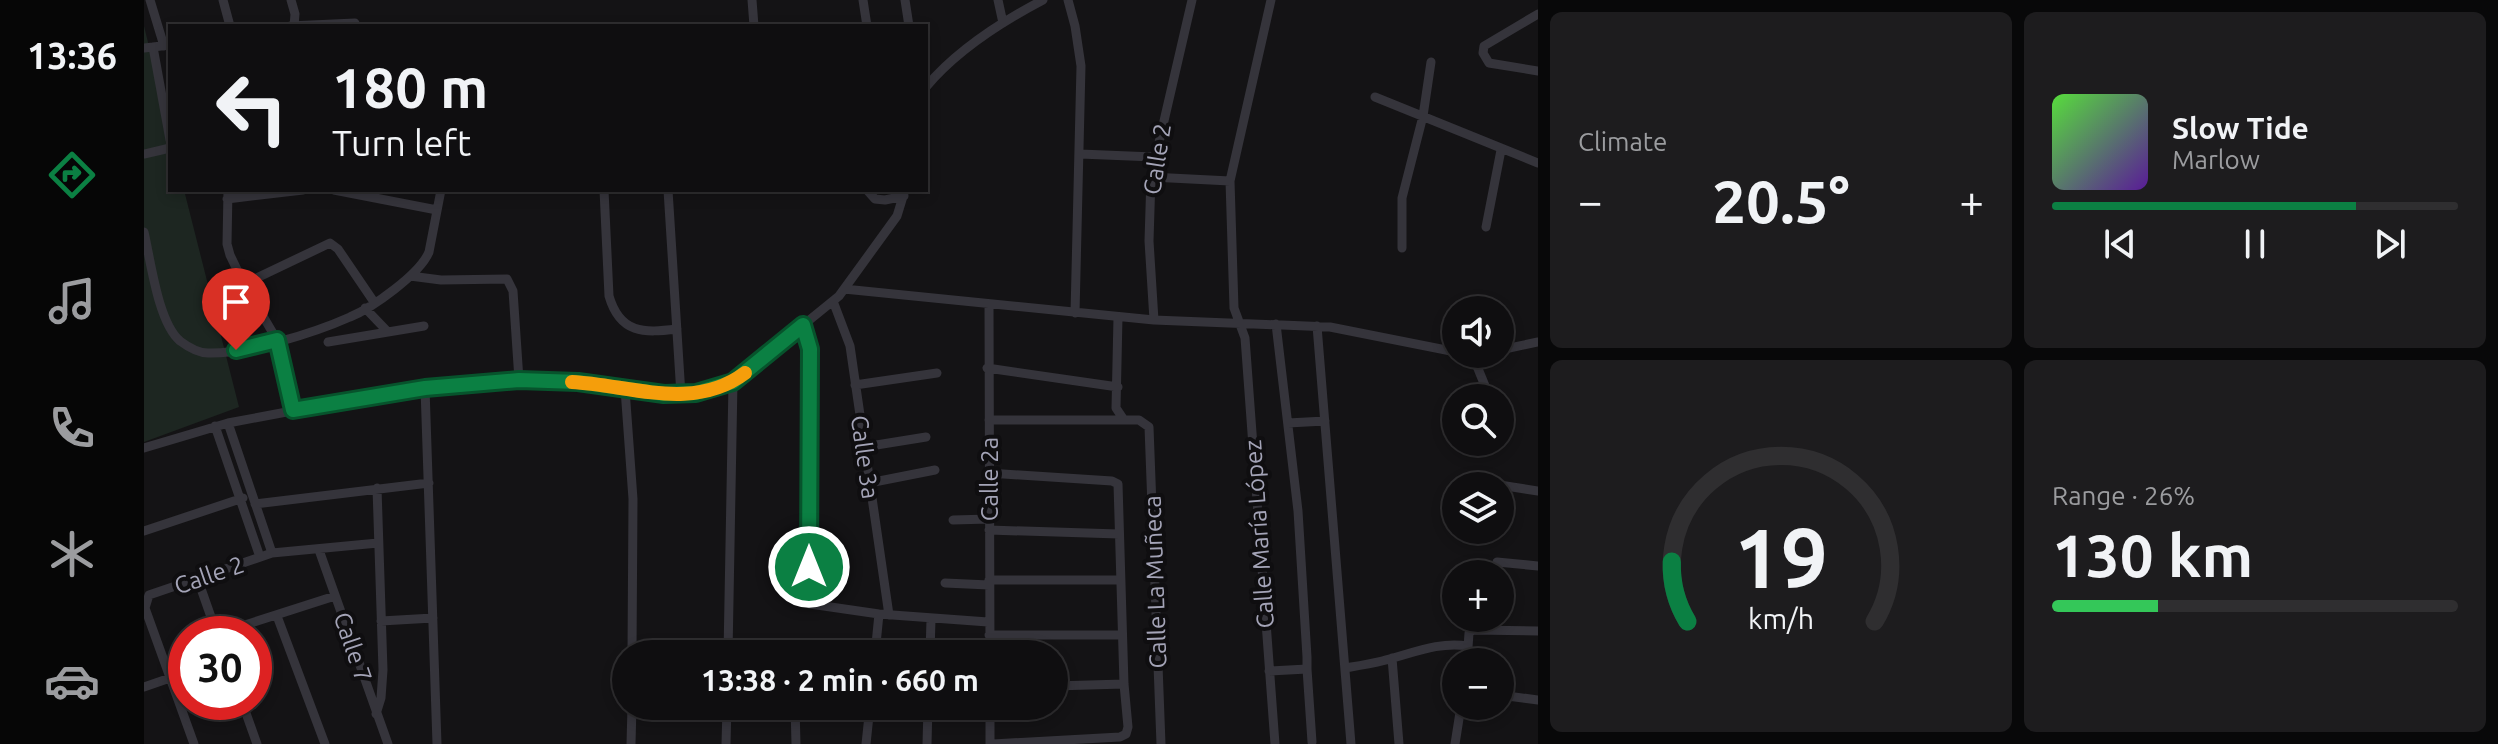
<!DOCTYPE html>
<meta charset="utf-8">
<style>
body{margin:0;font-family:Ubuntu,sans-serif;background:#1d1c1e;color:#f1f3f6;height:100vh;display:flex;flex-direction:column;font-size:30px;white-space:nowrap}
*{box-sizing:border-box;margin:0}
p{font-size:26px;color:#9b9c9f}
.icon{flex:none;width:44px;height:44px;fill:none;stroke:currentColor;stroke-width:2;stroke-linecap:round;stroke-linejoin:round}
.map{position:relative;flex:1;overflow:hidden}
.side{display:flex;flex-direction:column;gap:12px;padding:12px;background:#080809;width:960px}
.side>*{flex:none}
.hud{position:absolute;left:24px;top:24px;width:760px;height:168px;border-radius:0px;box-shadow:0 4px 12px #0003,0 0 0 2px #2f2e30;background:#0f0e10;color:#f1f3f6;overflow:hidden}
.buttons{position:absolute;left:1298px;top:296px;display:grid;gap:16px}
.buttons a{display:grid;place-items:center;width:72px;height:72px;border-radius:50%;background:#0f0e10;box-shadow:0 4px 12px #0003,0 0 0 2px #2f2e30;font-size:40px}
.speed{position:absolute;left:24px;top:616px;display:flex;gap:16px;font-size:40px;font-weight:700;text-align:center}
.speed>*{display:grid;place-content:center;width:104px;height:104px;border-radius:50%;background:#0f0e10;box-shadow:0 4px 12px #0003,0 0 0 2px #2f2e30;line-height:1}
.speed .limit{border:12px solid #d22;background:#fff;color:#111}
.pin{position:absolute;display:grid;place-items:center;width:68px;height:68px;color:#fff;margin:-82px -34px;border-radius:50% 50% 50% 0;rotate:-45deg;box-shadow:0 0 8px #0007}
.pin .icon{rotate:45deg}
.me{position:absolute;width:88px;margin:-44px;rotate:0deg;stroke-linejoin:round;filter:drop-shadow(0 0 6px #0008)}
.turn{display:flex;align-items:center;gap:28px;height:168px;padding:0 32px;font-size:36px}
.turn .icon{width:104px;height:104px;stroke-width:2.5}
.turn b{display:block;font-size:56px;line-height:68px}
.big{font-size:60px;font-weight:600;line-height:1.1}
.side .widget{flex:1;display:flex;flex-direction:column;justify-content:center;gap:12px;min-width:0;padding:0 28px;border-radius:12px;background:#1d1c1e}
.side .dial{align-items:center;gap:0}
.dial svg{height:208px;overflow:visible;fill:none;stroke:#2f2e30;stroke-width:7;stroke-linecap:round;text-anchor:middle}
.dial text{fill:#f1f3f6;stroke:none}
.song{display:flex;align-items:center;gap:24px}
.cover{width:96px;height:96px;border-radius:12px;background:linear-gradient(135deg,hsl(110 70% 55%),hsl(270 70% 35%))}
.played{height:8px;border-radius:4px;background:linear-gradient(90deg,#0b8043 75%,#2f2e30 75%)}
.keys{display:flex;justify-content:space-around;direction:ltr}
.heat{display:flex;justify-content:space-between;align-items:center;font-size:44px;direction:ltr}
.charge{height:12px;border-radius:6px;background:linear-gradient(90deg,#34c759 26%,#2f2e30 0)}
.side .tiles{flex:1;display:grid;gap:12px;grid-template-columns:repeat(2,1fr)}
.trip{position:absolute;left:468px;top:640px;width:456px;height:80px;border-radius:40px;background:#0f0e10;box-shadow:0 4px 12px #0003,0 0 0 2px #2f2e30;font-weight:600;line-height:80px;text-align:center}
main{display:flex;flex:1;min-height:0}
.tabs{display:flex;flex-direction:column;width:144px;justify-content:space-around;align-items:center;background:#060606;color:#9b9c9f}
.tabs .icon{width:56px;height:56px}
.tabs .current{color:#0b8043}
.tabs b{font-size:36px;color:#f1f3f6}
.map>svg:first-child{display:block}
.grass{fill:#1d2621}
.lines{fill:none;stroke-linecap:round;stroke-linejoin:round}
.minor{stroke:#35343b;stroke-width:9}
.route-casing{stroke:#07532c;stroke-width:20}
.route{stroke:#0b8043;stroke-width:14}
.slow{stroke:#f59e0b;stroke-width:14}
.labels{text-anchor:middle;dominant-baseline:central;stroke-width:8;stroke-linejoin:round;paint-order:stroke}
.street-label{font-size:24px;fill:#a4a4b7;stroke:#0f0e10}
</style>
<main>
<nav class="tabs">
<b>13:36</b>
<svg class="icon current" aria-label="directions" viewBox="0 0 24 24"><path d="M12 3l9 9-9 9-9-9zM9 14v-3h6M13 9l2 2-2 2"/></svg>
<svg class="icon" aria-label="music" viewBox="0 0 24 24"><path d="M9 18V5l10-2v13"/><circle cx="6" cy="18" r="3"/><circle cx="16" cy="16" r="3"/></svg>
<svg class="icon" aria-label="phone" viewBox="0 0 24 24"><path d="M5 4h4l2 5-3 2q2 4 5 5l2-3 5 2v4C11 20 4 13 5 4z"/></svg>
<svg class="icon" aria-label="climate" viewBox="0 0 24 24"><path d="M12 3v18M4 7l16 10M4 17L20 7"/></svg>
<svg class="icon" aria-label="car" viewBox="0 0 24 24"><path d="M5 17H2v-5l4-1 3-4h7l3 4 3 1v5h-3M9 17h6M6 11h13"/><circle cx="7" cy="17" r="2"/><circle cx="17" cy="17" r="2"/></svg>
</nav>
<div class="map">
<svg width="1394" height="744" viewBox="0 0 1394 744">
<rect width="100%" height="100%" fill="#141315"/>
<!-- grass -->
<path class="grass" d="M 0,26 L 26,132 L 26,190 L 40,190 L 95,407 L 0,442 Z"/>
<g class="lines">
<!-- minor -->
<path class="minor" d="M 6,0 L 20,46
M 79,0 L 86,26
M 147,0 L 151,14 L 150,26
M 608,0 L 610,26
M 719,0 L 723,26
M 761,0 L 765,26
M 854,0 L 859,23
M 924,0 L 931,26 L 937,66 L 931,313
M 1127,0 L 1086,181 L 1090,308 L 1101,338 L 1131,744
M 1394,14 L 1340,46 L 1339,53 L 1345,63 L 1394,71
M 146,26 L 211,23
M 9,47 L 26,140
M 0,48 L 26,45
M 782,87 C 813,50 857,22 899,0
M 1231,97 L 1394,163
M 0,154 L 26,148
M 936,154 L 1010,157
M 1007,177 L 1086,181
M 84,190 L 83,244 L 86,255 L 100,284 L 133,340 L 149,410
M 190,190 L 293,210
M 460,190 L 465,296 C 476,334 500,333 533,329
M 524,190 L 537,395
M 723,190 L 731,199 L 741,200 L 760,196
M 83,199 L 159,190
M 1342,227 L 1357,150
M 0,232 C 7,262 14,322 36,341 C 44,347 54,353 64,353 C 103,354 170,333 206,317 C 228,308 276,274 285,252 L 297,190
M 1258,248 L 1258,198 L 1279,116 L 1287,62
M 266,276 L 297,280 L 363,279 L 369,291 L 375,380
M 100,284 L 186,243 L 194,249 L 230,302
M 700,289 L 1010,320 L 1186,327 L 1312,352
M 689,301 L 706,346 L 745,615
M 845,304 L 846,654
M 221,308 L 244,332 L 280,326
M 974,317 L 972,408 L 980,420
M 1010,320 L 1005,241 L 1007,177 L 1048,0
M 659,325 L 666,349 L 666,604 L 735,614 L 844,622
M 1173,326 L 1207,744
M 184,342 L 244,332
M 1356,350 L 1394,342
M 1328,354 L 1346,398
M 843,368 L 974,387
M 711,385 L 793,373
M 281,388 L 293,744
M 481,389 L 489,499 L 488,654
M 845,420 L 995,420 L 1005,427 L 1017,744
M 1356,421 L 1358,426
M 84,423 L 128,553
M 1144,423 L 1181,421
M 71,426 L 116,557
M 720,447 L 782,437
M 0,448 L 84,423 L 233,395 L 334,382 L 378,380 L 434,382 L 520,394 L 564,391 L 589,382 L 695,296 L 753,216 L 761,190
M 845,473 L 968,481 L 974,484 L 980,684 L 984,727 L 982,734 L 976,737 L 849,744
M 725,483 L 791,470
M 1349,484 L 1394,491
M 111,504 L 285,483
M 809,520 L 845,519
M 845,530 L 975,534
M 0,531 L 99,498
M 175,550 L 244,744
M 1353,562 L 1394,566
M 54,580 L 73,634
M 845,580 L 977,580
M 801,583 L 845,585
M 133,616 L 181,744
M 237,621 L 289,618
M 73,634 L 191,596
M 845,635 L 978,635
M 584,654 L 589,382
M 731,654 L 735,614
M 786,654 L 787,619
M 1248,658 L 1255,744
M 1323,662 L 1325,633 L 1329,630 L 1394,631
M 1201,668 C 1213,666 1226,664 1238,661 C 1267,654 1294,641 1324,646
M 1163,669 L 1168,742
M 1125,671 L 1163,669 L 1163,657 L 1154,511 L 1132,324
M 910,686 L 980,684
M 0,687 L 26,678
M 1356,695 L 1394,700
M 98,702 L 113,744
M 651,706 L 652,744
M 232,714 L 237,698 L 239,670 L 233,488
M 50,744 L 1,608 L 5,595 L 128,553 L 234,543
M 487,744 L 488,706
M 582,744 L 583,706
M 722,744 L 726,706
M 783,744 L 784,706
M 846,744 L 846,706
M 1311,744 L 1317,706"/>
</g>
<g class="lines">
<!-- route casing -->
<g class="route-casing">
<path id="route" d="M 92,350 L 133,340 L 149,410 L 281,388 L 375,380 L 434,382 L 520,394 L 552,393 L 589,382 L 659,325 L 666,349 L 665,567"/>
</g>
<!-- route -->
<use href="#route" class="route"/>
<!-- slow -->
<path class="slow" d="M 428,382 C 486,385 549,412 601,373"/>
</g>
<g class="labels">
<!-- street labels -->
<g class="street-label">
<text transform="translate(1013 159) rotate(-81)">Calle 2</text>
<text transform="translate(721 457) rotate(82)">Calle 3a</text>
<text transform="translate(845 479) rotate(-90)">Calle 2a</text>
<text transform="translate(1115 534) rotate(-94)">Calle María López</text>
<text transform="translate(65 575) rotate(-19)">Calle 2</text>
<text transform="translate(1011 582) rotate(-92)">Calle La Muñeca</text>
<text transform="translate(209 647) rotate(71)">Calle 7</text>
</g>
</g>
</svg>
<div class="buttons">
<a><svg class="icon" aria-label="sound" viewBox="0 0 24 24"><path d="M4 9h4l5-4v14l-5-4H4zM17 9q2 3 0 6"/></svg></a>
<a><svg class="icon" aria-label="search" viewBox="0 0 24 24"><circle cx="10" cy="10" r="6"/><path d="M15 15l6 6"/></svg></a>
<a><svg class="icon" aria-label="layers" viewBox="0 0 24 24"><path d="M12 4l9 5-9 5-9-5zM3 14l9 5 9-5"/></svg></a>
<a>+</a>
<a>−</a>
</div>
<div class="speed"><div class="limit">30</div></div>
<div class="pin" style="left:92px;top:350px;background:#d93025"><svg class="icon" aria-label="arrive" viewBox="0 0 24 24"><path d="M6 21V4h12l-3 4 3 4H6"/></svg></div>
<svg class="me" style="left:665px;top:567px" viewBox="-20 -20 40 40"><circle r="17" fill="#0b8043" stroke="#fff" stroke-width="3"/><path d="M0-11L8 9 0 5-8 9z" fill="#fff"/></svg>
<div class="trip">13:38 · 2 min · 660 m</div>
<div class="hud">
<div class="turn"><svg class="icon" aria-label="left" viewBox="0 0 24 24"><path d="M17 20v-9H6M10 6l-5 5 5 5"/></svg><div><b>180 m</b>Turn left</div></div>
</div>
</div>
<section class="side">
<div class="tiles">
<div class="widget"><p>Climate</p>
<div class="heat"><a>−</a><b class="big">20.5°</b><a>+</a></div>
</div>
<div class="widget">
<div class="song"><i class="cover"></i><div><b>Slow Tide</b><p>Marlow</p></div></div>
<div class="played"></div>
<div class="keys"><svg class="icon" aria-label="previous" viewBox="0 0 24 24"><path d="M18 5L8 12l10 7zM5 5v14"/></svg><svg class="icon" aria-label="pause" viewBox="0 0 24 24"><path d="M8 5v14M16 5v14"/></svg><svg class="icon" aria-label="next" viewBox="0 0 24 24"><path d="M6 5l10 7-10 7zM19 5v14"/></svg></div>
</div>
<div class="widget dial"><svg viewBox="0 0 100 80">
<path d="M14 69A42 42 0 1 1 86 69"/>
<path d="M14 69A42 42 0 0 1 8 46" stroke="#0b8043"/>
<text x="50" y="56" font-size="32" font-weight="700">19</text>
<text x="50" y="72" font-size="11">km/h</text>
</svg></div>
<div class="widget"><p>Range · 26%</p><b class="big">130 km</b><div class="charge"></div></div>
</div>
</section>
</main>
